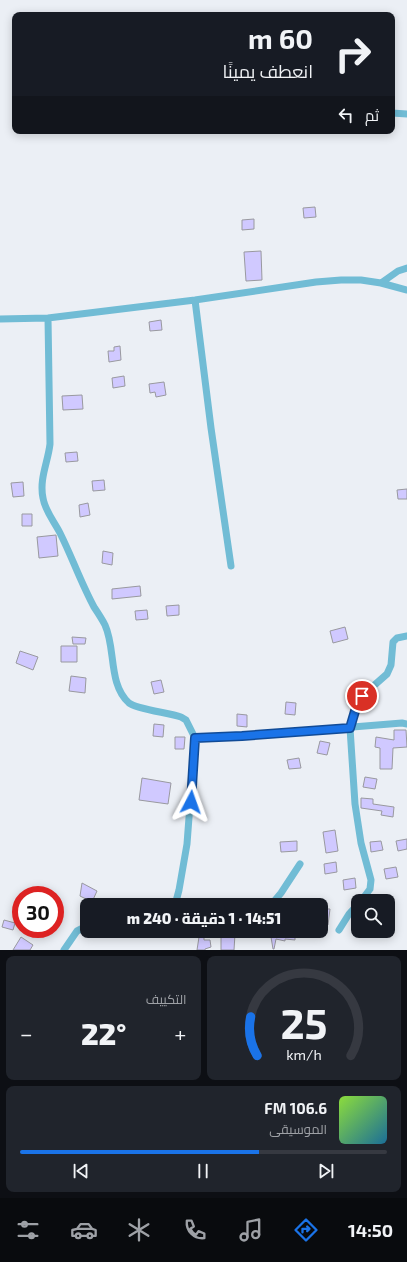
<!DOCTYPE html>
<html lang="ar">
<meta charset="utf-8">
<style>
body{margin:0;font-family:"Exo 2",Cairo,sans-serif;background:#20242c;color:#f1f3f6;direction:rtl;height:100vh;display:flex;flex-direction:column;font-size:15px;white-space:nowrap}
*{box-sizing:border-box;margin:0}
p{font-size:13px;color:#9ea1a6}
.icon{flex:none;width:22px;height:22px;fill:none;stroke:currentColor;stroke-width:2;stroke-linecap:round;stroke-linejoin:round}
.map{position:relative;height:950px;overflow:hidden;direction:ltr}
.drawer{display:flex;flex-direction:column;gap:6px;padding:6px;background:#0d0f14;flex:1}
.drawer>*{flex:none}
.banner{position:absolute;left:12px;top:12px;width:383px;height:122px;border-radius:8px;box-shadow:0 2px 10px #0003;direction:rtl;background:#171b24;color:#f1f3f6;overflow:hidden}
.buttons{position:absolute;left:351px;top:894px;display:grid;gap:8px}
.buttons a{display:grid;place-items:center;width:44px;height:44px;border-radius:8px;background:#171b24;box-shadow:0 2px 10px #0003;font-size:20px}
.speed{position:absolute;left:12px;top:886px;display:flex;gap:8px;font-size:20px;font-weight:700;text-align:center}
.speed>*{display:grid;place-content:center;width:52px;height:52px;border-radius:50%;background:#171b24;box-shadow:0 2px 10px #0003;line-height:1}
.speed .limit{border:6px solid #d22;background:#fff;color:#111}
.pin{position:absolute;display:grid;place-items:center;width:34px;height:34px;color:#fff;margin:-17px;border:2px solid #fff;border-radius:50%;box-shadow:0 1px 4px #0007}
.me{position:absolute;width:44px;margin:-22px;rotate:4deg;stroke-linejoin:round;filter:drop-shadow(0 0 3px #0008)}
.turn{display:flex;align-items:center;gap:14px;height:84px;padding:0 16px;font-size:18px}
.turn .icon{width:52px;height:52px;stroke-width:2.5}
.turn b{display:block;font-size:28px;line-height:34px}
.then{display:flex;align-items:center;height:38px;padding:0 16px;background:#0003;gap:8px;font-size:15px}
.big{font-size:30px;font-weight:800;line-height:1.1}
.drawer .card{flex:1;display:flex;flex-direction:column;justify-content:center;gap:6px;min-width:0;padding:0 14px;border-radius:8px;background:#20242c}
.drawer .dial{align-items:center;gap:0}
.dial svg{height:104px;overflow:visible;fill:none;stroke:#363941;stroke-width:7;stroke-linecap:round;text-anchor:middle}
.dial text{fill:#f1f3f6;stroke:none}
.song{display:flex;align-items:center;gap:12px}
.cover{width:48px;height:48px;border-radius:6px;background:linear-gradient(135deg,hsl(90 70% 55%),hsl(200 70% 35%))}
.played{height:4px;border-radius:2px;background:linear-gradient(90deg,#1a73e8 65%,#363941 65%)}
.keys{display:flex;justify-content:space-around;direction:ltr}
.heat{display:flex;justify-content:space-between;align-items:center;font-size:22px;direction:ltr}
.drawer .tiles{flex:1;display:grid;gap:6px;grid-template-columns:1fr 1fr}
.card:last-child{grid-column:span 2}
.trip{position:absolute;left:80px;top:898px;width:248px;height:40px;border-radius:8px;background:#171b24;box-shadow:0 2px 10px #0003;font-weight:800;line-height:40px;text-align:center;direction:rtl}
.menu{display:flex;height:64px;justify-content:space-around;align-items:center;background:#090b0e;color:#9ea1a6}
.menu .icon{width:28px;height:28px}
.menu .selected{color:#1a73e8}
.menu b{font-size:18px;color:#f1f3f6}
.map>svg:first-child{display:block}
.building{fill:#d0c9ff;stroke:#99999f}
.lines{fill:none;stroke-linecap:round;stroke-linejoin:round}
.minor{stroke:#71bcd5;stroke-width:7}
.route-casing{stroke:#114b97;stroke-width:10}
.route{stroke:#1a73e8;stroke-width:7}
</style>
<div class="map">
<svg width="407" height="950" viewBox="0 0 407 950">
<rect width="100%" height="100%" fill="#ebeff5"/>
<!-- building -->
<path class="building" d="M 315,207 L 316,217 L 304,218 L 303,208 Z
M 254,219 L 254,229 L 242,230 L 242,220 Z
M 261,251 L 262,280 L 246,281 L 244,252 Z
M 161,320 L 162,330 L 150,331 L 149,322 Z
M 120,346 L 121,360 L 109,362 L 108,351 L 114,351 L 114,347 Z
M 124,376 L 125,386 L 113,388 L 112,378 Z
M 164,382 L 166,395 L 156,397 L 155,392 L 150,393 L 149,384 Z
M 82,395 L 83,409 L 63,410 L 62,396 Z
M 77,452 L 78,461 L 66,462 L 65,453 Z
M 104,480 L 105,490 L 93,491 L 92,481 Z
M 23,482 L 24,496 L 13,497 L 11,483 Z
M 407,489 L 407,499 L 398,499 L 397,490 Z
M 88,503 L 90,515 L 80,517 L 79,505 Z
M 22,514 L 32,514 L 32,526 L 22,526 Z
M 56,535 L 58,556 L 39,558 L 37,537 Z
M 103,551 L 113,553 L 112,565 L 102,563 Z
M 140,586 L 141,596 L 112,599 L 112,589 Z
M 179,605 L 179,615 L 167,616 L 166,606 Z
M 147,610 L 148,619 L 136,620 L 135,611 Z
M 345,627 L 348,639 L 333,643 L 330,631 Z
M 72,637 L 86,638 L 85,644 L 73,644 Z
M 61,646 L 77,646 L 77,662 L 61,662 Z
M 20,651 L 38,657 L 33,670 L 16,663 Z
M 71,676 L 86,678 L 85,693 L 69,691 Z
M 161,680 L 164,692 L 154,694 L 151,682 Z
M 286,702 L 296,703 L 295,715 L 285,714 Z
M 237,714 L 247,715 L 247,727 L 237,726 Z
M 154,724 L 164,725 L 163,737 L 153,736 Z
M 394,730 L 406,730 L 407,747 L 393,748 L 392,769 L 380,769 L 380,748 L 375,747 L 376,737 L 394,740 Z
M 175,737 L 185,737 L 184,749 L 175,749 Z
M 320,741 L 330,743 L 327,755 L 317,753 Z
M 299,758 L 301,768 L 289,769 L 287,760 Z
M 365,777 L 377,779 L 375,789 L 363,787 Z
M 142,778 L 171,783 L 168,804 L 139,800 Z
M 361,798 L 373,799 L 373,804 L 394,807 L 393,817 L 381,815 L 382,811 L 361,808 Z
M 335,830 L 338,851 L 326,853 L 323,832 Z
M 407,839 L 407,849 L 398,851 L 396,841 Z
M 297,841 L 297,851 L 281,852 L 280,842 Z
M 381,841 L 383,850 L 371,852 L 370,842 Z
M 336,862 L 337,872 L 325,874 L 324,864 Z
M 396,867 L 398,877 L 386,879 L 384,869 Z
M 355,878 L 356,888 L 344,890 L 343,880 Z
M 82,883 L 97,891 L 92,902 L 80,896 Z
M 324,909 L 330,909 L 328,925 L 321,924 L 321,912 Z
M 4,920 L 15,923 L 13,930 L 2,927 Z
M 270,931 L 285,931 L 285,933 L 295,934 L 295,940 L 285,939 L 285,941 L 276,939 L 274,949 L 273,949 Z
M 221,934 L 235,934 L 234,950 L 221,950 Z
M 204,936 L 204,940 L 210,940 L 211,947 L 205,949 L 205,950 L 197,950 L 199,937 Z
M 21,937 L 33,945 L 30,950 L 13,950 Z"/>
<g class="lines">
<!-- minor -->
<path class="minor" d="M 392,113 L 407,114
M 381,283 L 398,271 L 407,268
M 195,300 L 211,428 L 231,566
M 48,318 L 50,444 C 48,462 39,479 43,498 C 45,511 54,521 60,533 C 72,557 81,583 94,607 C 98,613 102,619 105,625 C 116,649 108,684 129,703 C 136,709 170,713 181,717 L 186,720 L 195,738 L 187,844 L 179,890 L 175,905
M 0,319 L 48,318 L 195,300 L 316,282 L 341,280 L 361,280 L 381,283 L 407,290
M 195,738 L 242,736 L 402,723 L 407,724
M 361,901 L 370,889 L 371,880 L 361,843 L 355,804 L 350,728 L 355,711 L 362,696 L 387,674 L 391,665 L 393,642 L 397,638 L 407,636
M 271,905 L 281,893 L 300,864
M 339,930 L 349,914 L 358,904
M 64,950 L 77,931 L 87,926"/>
</g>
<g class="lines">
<!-- route casing -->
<g class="route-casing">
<path id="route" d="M 191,802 L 195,738 L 242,736 L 350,728 L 355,711 L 362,696"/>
</g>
<!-- route -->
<use href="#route" class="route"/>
</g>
</svg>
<div class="buttons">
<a><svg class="icon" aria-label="search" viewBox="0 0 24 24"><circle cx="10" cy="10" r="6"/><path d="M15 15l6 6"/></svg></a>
</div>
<div class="speed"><div class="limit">30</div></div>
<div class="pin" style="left:362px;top:696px;background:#d93025"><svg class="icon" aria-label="arrive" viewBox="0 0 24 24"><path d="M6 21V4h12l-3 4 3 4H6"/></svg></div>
<svg class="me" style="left:191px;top:802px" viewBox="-20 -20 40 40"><path d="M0-17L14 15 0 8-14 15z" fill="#1a73e8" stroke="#fff" stroke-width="4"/></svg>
<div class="trip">14:51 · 1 دقيقة · 240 m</div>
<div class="banner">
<div class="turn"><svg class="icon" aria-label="right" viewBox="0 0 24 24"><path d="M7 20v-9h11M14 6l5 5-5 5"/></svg><div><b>60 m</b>انعطف يمينًا</div></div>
<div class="then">ثم<svg class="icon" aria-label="left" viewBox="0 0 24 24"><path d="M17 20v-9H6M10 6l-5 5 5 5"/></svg></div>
</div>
</div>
<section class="drawer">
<div class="tiles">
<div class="card dial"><svg viewBox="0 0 100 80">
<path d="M14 69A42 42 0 1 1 86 69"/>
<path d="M14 69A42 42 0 0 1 9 39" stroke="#1a73e8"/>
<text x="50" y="56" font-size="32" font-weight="700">25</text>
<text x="50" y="72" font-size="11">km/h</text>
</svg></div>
<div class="card"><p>التكييف</p>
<div class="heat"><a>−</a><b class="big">22°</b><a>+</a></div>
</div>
<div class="card">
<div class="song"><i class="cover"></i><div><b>106.6 FM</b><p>الموسيقى</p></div></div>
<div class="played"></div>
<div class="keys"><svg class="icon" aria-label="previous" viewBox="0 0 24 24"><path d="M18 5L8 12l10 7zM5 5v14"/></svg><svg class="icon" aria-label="pause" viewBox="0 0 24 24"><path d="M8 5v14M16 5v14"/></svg><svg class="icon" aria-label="next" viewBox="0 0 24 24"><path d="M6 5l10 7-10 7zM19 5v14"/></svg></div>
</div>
</div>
</section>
<nav class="menu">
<b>14:50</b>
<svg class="icon selected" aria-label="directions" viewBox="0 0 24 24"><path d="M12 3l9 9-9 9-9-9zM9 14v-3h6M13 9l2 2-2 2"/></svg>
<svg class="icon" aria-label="music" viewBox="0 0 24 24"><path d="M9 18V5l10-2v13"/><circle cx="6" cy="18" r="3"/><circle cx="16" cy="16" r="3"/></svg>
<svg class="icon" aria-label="phone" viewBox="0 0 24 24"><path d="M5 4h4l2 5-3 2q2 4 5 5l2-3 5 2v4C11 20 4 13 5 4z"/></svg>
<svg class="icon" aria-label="climate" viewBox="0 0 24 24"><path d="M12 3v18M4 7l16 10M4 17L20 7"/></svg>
<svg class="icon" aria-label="car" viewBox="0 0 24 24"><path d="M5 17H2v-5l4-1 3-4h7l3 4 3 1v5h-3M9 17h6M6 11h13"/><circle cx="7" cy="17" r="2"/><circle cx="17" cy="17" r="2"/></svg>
<svg class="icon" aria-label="filters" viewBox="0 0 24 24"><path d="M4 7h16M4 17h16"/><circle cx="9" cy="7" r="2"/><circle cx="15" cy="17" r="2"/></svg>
</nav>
